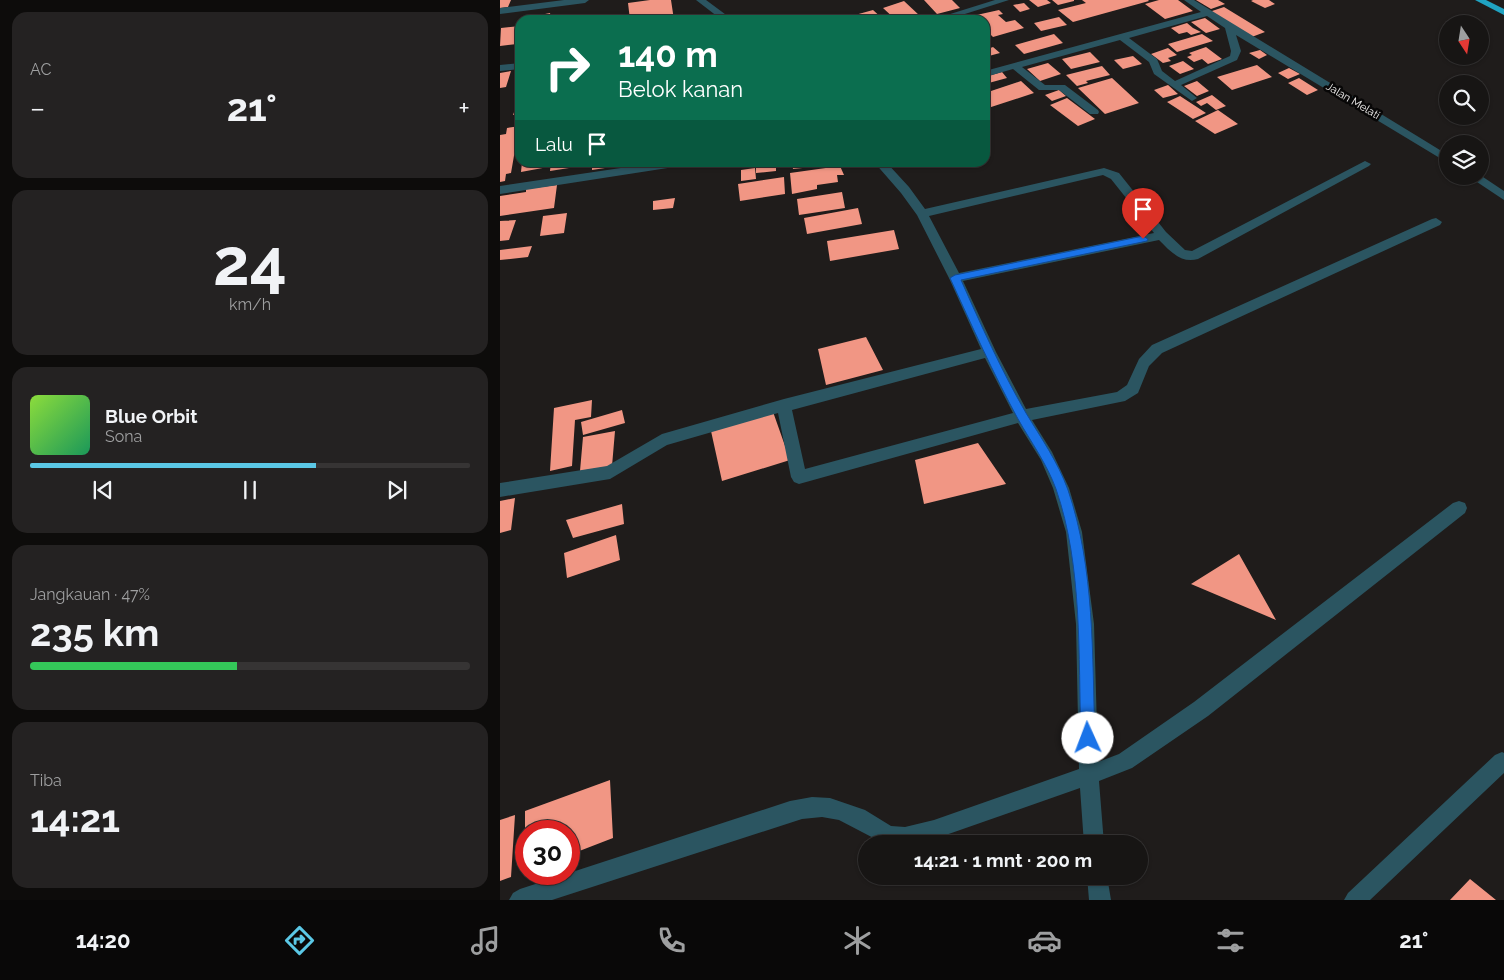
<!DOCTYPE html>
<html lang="id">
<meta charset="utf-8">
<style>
body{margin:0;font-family:Raleway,sans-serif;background:#242222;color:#f1f3f6;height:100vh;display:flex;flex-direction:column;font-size:19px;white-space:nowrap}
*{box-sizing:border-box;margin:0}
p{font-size:16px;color:#9e9fa0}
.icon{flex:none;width:28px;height:28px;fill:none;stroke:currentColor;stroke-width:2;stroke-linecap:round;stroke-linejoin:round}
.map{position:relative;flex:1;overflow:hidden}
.sheet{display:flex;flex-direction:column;gap:12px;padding:12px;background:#0d0c0b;width:500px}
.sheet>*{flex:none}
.top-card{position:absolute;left:15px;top:15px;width:475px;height:152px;border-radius:15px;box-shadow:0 1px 4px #0004,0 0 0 1px #363434;background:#0b6e4f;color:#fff;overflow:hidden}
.needle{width:32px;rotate:168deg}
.buttons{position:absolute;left:939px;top:15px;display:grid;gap:10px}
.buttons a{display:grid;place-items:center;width:50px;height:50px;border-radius:50%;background:#171514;box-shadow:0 1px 4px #0004,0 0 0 1px #363434;font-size:25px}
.speed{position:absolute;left:15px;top:820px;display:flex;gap:10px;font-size:25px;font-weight:700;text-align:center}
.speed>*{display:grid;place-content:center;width:65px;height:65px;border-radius:50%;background:#171514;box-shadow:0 1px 4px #0004,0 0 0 1px #363434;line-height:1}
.speed .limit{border:8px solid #d22;background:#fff;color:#111}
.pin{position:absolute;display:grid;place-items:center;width:42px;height:42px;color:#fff;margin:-51px -21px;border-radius:50% 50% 50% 0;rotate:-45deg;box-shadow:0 0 5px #0007}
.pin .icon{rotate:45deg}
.me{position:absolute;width:55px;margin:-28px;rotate:358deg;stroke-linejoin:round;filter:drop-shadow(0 0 4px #0008)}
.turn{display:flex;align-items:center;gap:18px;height:105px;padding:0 20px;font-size:22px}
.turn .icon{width:65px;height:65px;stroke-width:2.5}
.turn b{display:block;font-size:35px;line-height:42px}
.then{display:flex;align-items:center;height:48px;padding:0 20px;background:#0003;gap:10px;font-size:19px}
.big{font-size:38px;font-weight:700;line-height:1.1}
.sheet .widget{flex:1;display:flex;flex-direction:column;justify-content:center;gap:8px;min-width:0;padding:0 18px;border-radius:15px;background:#242222}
.sheet .dial{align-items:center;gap:0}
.dial b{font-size:65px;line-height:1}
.song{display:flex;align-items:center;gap:15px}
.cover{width:60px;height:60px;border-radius:8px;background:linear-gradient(135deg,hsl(90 70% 55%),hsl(150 70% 35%))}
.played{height:5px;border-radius:2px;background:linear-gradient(90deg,#5bc8e6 65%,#363434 65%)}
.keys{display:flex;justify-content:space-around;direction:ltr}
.heat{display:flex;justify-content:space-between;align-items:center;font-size:28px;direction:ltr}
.charge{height:8px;border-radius:4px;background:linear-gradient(90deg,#34c759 47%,#363434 0)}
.trip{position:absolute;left:358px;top:835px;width:290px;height:50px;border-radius:25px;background:#171514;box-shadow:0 1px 4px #0004,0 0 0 1px #363434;font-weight:700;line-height:50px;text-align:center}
.menu{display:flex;height:80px;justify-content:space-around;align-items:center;background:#090808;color:#9e9fa0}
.menu .icon{width:35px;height:35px}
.menu .current{color:#5bc8e6}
.menu b{font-size:22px;color:#f1f3f6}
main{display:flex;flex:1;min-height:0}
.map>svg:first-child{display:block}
.building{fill:#f19684}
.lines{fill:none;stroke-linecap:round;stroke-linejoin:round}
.street{fill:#2b5561;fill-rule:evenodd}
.highway{fill:#20a3c2;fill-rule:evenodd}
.route{fill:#1a73e8;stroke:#114b97}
.labels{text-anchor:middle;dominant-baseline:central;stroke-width:5;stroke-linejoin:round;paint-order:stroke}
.far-street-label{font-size:11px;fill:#edebea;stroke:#080707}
</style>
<main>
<section class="sheet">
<div class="widget"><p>AC</p>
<div class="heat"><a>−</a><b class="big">21°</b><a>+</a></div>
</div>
<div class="widget dial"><b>24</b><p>km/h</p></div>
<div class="widget">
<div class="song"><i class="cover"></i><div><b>Blue Orbit</b><p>Sona</p></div></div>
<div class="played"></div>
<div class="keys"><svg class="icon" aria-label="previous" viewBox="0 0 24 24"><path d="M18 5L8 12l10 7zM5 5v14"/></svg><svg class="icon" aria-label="pause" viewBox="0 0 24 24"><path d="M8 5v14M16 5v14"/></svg><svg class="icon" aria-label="next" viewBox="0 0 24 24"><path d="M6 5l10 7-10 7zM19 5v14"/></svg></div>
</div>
<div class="widget"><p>Jangkauan · 47%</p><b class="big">235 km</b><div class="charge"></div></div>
<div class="widget"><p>Tiba</p><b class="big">14:21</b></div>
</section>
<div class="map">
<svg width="1004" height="900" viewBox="0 0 1004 900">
<rect width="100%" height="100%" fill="#1f1c1b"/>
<!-- building -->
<path class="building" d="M 0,0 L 11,0 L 8,7 L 0,8 Z
M 150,0 L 171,0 L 174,20 L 130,20 L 128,3 Z
M 424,0 L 452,0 L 460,8 L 437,14 Z
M 529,0 L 547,0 L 551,3 L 538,7 Z
M 552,0 L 574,0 L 574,1 L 558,5 Z
M 582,0 L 648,0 L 649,1 L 573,22 L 558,10 L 586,3 Z
M 659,0 L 678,0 L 693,11 L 665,19 L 645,4 Z
M 696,0 L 718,0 L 725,4 L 711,9 Z
M 753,0 L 769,0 L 775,4 L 765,8 L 751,1 Z
M 404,1 L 420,16 L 407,20 L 396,20 L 383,8 Z
M 524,3 L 530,9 L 520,12 L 513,5 Z
M 724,7 L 765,32 L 749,38 L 709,12 Z
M 373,10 L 384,20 L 360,20 L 355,15 Z
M 499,10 L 503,14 L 498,15 L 506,22 L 515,20 L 524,28 L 493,37 L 485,29 L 485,20 L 476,20 L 472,16 Z
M 50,13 L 51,18 L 74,14 L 75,20 L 25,20 L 25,18 Z
M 559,17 L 567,25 L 541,31 L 534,23 Z
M 705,18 L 720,29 L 706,33 L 691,22 Z
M 687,23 L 693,28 L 701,32 L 691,35 L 687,32 L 679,34 L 671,28 Z
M 20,26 L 17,44 L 0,46 L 1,28 Z
M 554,34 L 563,43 L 524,54 L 515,45 Z
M 702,34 L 713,41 L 677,52 L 668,44 Z
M 493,47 L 500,53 L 485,57 L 485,50 Z
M 706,47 L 722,59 L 708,64 L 702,59 L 694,62 L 687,57 L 692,55 L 689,53 Z
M 668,48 L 677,55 L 668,58 L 671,61 L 663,63 L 651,54 Z
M 760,50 L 767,55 L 759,59 L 749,53 Z
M 590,52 L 600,62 L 571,69 L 562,59 Z
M 633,56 L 642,64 L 623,69 L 614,60 Z
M 683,61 L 694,69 L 680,74 L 669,66 Z
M 548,63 L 561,74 L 540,81 L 527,69 Z
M 757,65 L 772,77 L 732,90 L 717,77 Z
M 602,66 L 610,75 L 586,81 L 588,83 L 577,86 L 566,75 Z
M 789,68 L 800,74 L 788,79 L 778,73 Z
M 11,71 L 6,87 L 0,88 L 0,73 Z
M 502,72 L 507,78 L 485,84 L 485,77 Z
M 612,78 L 639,103 L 605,114 L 578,88 Z
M 799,78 L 818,90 L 807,95 L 788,83 Z
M 521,81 L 534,93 L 485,109 L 485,93 Z
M 697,81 L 709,91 L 697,96 L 684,86 Z
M 668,85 L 678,94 L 663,98 L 654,90 Z
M 559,90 L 566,96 L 552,101 L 545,95 Z
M 712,95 L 726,106 L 716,110 L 707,103 L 701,106 L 696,102 Z
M 680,96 L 706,113 L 693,119 L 667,102 Z
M 567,98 L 595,119 L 578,126 L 550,105 Z
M 18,101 L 20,101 L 20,114 L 13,115 Z
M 718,110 L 738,124 L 715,134 L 695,121 Z
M 20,126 L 20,149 L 15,150 L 11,173 L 6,174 L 5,181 L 0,182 L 0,135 L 6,134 L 7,128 Z
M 22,162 L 48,162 L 48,167 L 21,172 Z
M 51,162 L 88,162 L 88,165 L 50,171 Z
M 92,162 L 118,162 L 118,166 L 92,170 Z
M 256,162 L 276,162 L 276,171 L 256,173 Z
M 292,162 L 331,162 L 331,165 L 293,169 Z
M 340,166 L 344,175 L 337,175 L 338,182 L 317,185 L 317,189 L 292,194 L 290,173 Z
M 255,168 L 256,179 L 241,181 L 241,170 Z
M 284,177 L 285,194 L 240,201 L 238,184 Z
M 57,185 L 54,208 L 0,216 L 0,196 L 26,192 L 26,189 Z
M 342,192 L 345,208 L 299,215 L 297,199 Z
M 175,198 L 173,208 L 153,210 L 153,201 Z
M 358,208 L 362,224 L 307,234 L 304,218 Z
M 67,213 L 64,233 L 40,236 L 43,216 Z
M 16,220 L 9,240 L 0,241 L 0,221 Z
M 394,230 L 399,249 L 330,261 L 327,241 Z
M 32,246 L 28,257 L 0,260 L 0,250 Z
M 366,337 L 383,370 L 326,385 L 318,349 Z
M 92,400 L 91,417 L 75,420 L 72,466 L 50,471 L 54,408 Z
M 272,409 L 290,460 L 222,481 L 211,431 Z
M 122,410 L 125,423 L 83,435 L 81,422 Z
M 115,431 L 112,466 L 80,471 L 83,437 Z
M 478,443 L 506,484 L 424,504 L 415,460 Z
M 15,498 L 11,530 L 0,533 L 0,501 Z
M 122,504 L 124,524 L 73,538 L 66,520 Z
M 116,535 L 120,560 L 67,578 L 64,553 Z
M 739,554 L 776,620 L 691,584 Z
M 110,780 L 113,838 L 69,855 L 69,831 L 25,831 L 25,811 Z
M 15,815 L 11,877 L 0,881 L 0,820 Z
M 970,879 L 996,900 L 950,900 Z"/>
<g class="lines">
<!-- street -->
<path class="street" d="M 64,0 L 89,0 L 85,3 L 0,14 L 0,8 Z
M 196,0 L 206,0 L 233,20 L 222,20 Z
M 495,0 L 509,0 L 446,20 L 431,20 Z
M 684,0 L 694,0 L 922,139 L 948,155 L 948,163 L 736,35 L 741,51 L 737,60 L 681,85 L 697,98 L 692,101 L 654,74 L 649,62 L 620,40 L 522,67 L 545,85 L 565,85 L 598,110 L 599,112 L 598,114 L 590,114 L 559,90 L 539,90 L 513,69 L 485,77 L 485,71 L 701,12 ZM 707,16 L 725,28 L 731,51 L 730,56 L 675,81 L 662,71 L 657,59 L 629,38 Z
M 20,63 L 20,69 L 0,71 L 0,65 Z
M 865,161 L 871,164 L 869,166 L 698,259 C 681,264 670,251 659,240 L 463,281 L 496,352 L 526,409 L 617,392 L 627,385 L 639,359 L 652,345 L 932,219 L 936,218 L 942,222 L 940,225 L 662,353 L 649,366 L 638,393 L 625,401 L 532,420 L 552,452 L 569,488 L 582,532 L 594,624 L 598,762 L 619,754 L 694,702 L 953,503 L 959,501 L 965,503 L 967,508 L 965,513 L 708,716 L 632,768 L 599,781 L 604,844 L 584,844 L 580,788 L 420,844 L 385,844 L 339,820 L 322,817 L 302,819 L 52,900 L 9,900 L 13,893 L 20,889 L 290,801 L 312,797 L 330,798 L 365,810 L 391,826 L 405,827 L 434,820 L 579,769 L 576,624 L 566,532 L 553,488 L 541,460 L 518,423 L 299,484 L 294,482 L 291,477 L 278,413 L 167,445 L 110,479 L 0,497 L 0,483 L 107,466 L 162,434 L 284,399 L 481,349 L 449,278 L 417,215 L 401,193 L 374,162 L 386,162 L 409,187 L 425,209 L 604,168 L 619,173 L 666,232 L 685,250 L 692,251 ZM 603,175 L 611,179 L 654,233 L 459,273 L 429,216 ZM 485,358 L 513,413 L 305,469 L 292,410 Z
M 161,162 L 192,162 L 187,165 L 0,194 L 0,186 Z
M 980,175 L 1004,191 L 1004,200 L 968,176 Z
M 1002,752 L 1004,753 L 1004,773 L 870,900 L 844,900 L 848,893 L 995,755 Z
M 587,876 L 607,876 L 611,900 L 589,900 Z"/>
<!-- highway -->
<path class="highway" d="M 975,0 L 986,0 L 1004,9 L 1004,15 Z"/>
</g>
<!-- route -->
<path class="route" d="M 643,236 L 648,239 L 647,241 L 461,280 C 481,325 501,370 526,413 C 541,438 558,462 568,490 C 595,569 592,655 595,738 L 593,743 L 588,745 L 583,743 L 581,738 C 578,656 583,567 556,489 C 547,464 531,442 518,419 C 493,373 472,326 450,278 L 455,275 Z"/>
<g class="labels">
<!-- far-street labels -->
<g class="far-street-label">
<text transform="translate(853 101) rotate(31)">Jalan Melati</text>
</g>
</g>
</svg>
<div class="buttons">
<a><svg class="needle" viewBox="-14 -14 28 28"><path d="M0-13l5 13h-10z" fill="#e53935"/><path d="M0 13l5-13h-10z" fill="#9e9fa0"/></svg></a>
<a><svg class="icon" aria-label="search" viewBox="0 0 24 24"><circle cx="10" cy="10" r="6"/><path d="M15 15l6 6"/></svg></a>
<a><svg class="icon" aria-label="layers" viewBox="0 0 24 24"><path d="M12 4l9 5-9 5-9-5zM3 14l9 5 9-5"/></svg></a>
</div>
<div class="speed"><div class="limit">30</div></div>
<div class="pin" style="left:643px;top:239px;background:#d93025"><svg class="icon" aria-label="arrive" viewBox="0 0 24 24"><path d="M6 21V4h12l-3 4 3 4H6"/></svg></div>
<svg class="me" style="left:588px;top:738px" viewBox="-20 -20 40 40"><circle r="19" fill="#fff"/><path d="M0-13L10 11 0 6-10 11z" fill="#1a73e8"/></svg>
<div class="trip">14:21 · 1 mnt · 200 m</div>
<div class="top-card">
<div class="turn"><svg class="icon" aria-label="right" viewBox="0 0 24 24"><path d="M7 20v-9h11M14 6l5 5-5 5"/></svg><div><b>140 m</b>Belok kanan</div></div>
<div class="then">Lalu<svg class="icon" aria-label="arrive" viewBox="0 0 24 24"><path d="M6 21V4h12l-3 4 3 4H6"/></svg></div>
</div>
</div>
</main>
<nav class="menu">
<b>14:20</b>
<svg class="icon current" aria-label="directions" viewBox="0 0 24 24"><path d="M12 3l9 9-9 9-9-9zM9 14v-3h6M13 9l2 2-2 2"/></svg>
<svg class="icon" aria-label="music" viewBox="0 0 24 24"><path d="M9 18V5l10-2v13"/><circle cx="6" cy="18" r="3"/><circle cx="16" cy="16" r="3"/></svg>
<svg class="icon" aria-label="phone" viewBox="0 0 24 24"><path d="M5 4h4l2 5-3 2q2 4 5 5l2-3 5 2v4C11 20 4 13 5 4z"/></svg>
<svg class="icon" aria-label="climate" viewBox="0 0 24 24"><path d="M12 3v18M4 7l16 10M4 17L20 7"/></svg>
<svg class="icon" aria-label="car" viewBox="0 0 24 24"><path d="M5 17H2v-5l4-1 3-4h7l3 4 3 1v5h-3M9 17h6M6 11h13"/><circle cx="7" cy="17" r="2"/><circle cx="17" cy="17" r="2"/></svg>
<svg class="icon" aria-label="filters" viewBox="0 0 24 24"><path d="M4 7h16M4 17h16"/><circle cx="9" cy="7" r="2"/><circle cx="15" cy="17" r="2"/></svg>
<b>21°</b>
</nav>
